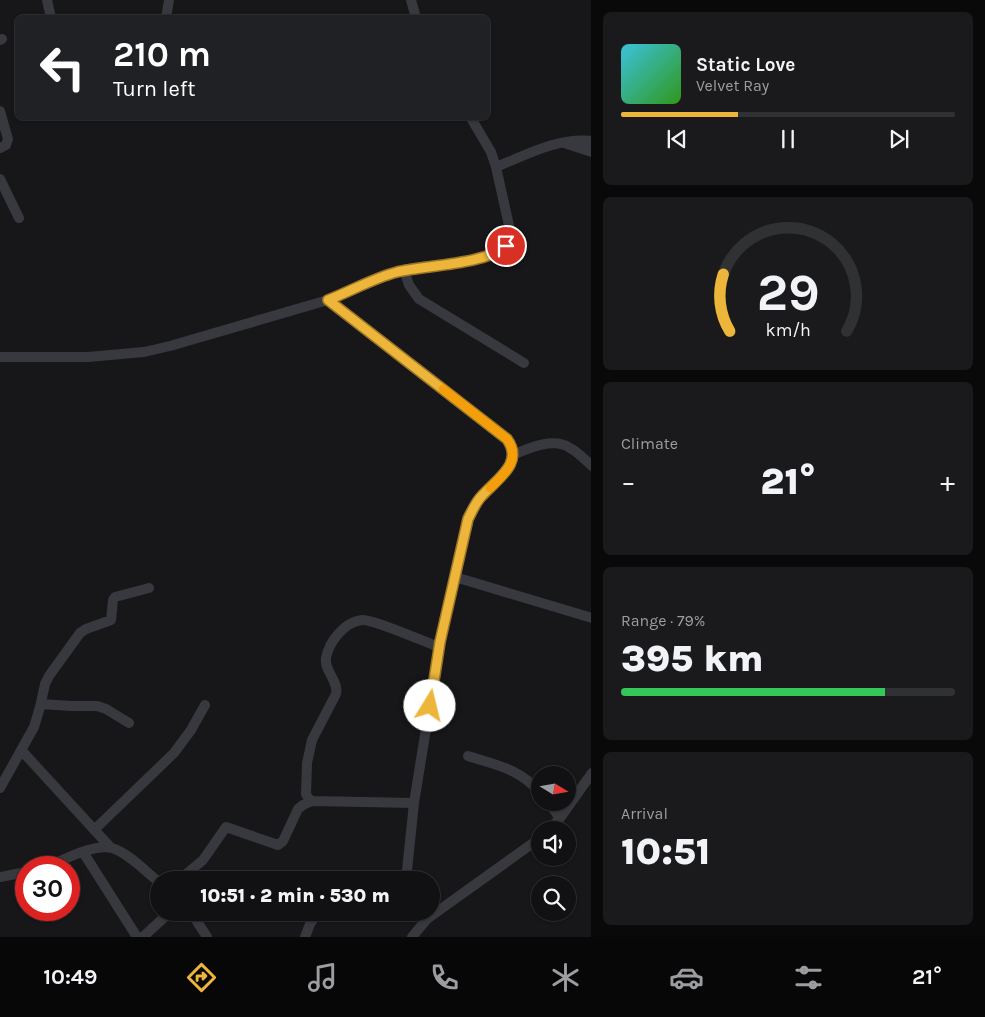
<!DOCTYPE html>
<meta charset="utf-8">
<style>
body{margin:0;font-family:Karla,sans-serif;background:#1a1a1c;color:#f1f3f6;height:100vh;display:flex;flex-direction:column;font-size:19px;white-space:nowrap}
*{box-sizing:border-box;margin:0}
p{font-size:16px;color:#9c9da0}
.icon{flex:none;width:28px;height:28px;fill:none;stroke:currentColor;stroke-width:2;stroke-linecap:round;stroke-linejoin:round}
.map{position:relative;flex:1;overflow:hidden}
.sheet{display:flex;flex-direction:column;gap:12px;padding:12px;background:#09090a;width:394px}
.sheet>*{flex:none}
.guide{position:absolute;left:15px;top:15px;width:475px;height:105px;border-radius:8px;box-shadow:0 1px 4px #0004,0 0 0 1px #303133;background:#202124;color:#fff;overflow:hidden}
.needle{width:32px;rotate:101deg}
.tools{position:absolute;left:531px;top:766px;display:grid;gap:10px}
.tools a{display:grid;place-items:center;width:45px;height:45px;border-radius:50%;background:#111113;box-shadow:0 1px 4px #0004,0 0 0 1px #303133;font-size:25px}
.speed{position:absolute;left:15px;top:856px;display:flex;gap:10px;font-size:25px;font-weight:700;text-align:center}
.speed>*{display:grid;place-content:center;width:65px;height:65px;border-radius:50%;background:#111113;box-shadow:0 1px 4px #0004,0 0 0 1px #303133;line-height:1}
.speed .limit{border:8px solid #d22;background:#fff;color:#111}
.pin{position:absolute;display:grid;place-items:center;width:42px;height:42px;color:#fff;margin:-21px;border:2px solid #fff;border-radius:50%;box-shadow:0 1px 5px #0007}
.me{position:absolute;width:55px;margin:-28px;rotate:9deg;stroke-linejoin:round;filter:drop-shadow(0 0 4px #0008)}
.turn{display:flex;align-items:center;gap:18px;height:105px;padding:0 15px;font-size:22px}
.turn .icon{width:65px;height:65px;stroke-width:2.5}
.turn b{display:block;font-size:35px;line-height:42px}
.big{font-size:38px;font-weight:800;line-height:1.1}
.sheet .tile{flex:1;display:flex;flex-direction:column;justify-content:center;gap:8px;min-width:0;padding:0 18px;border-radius:8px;background:#1a1a1c}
.sheet .dial{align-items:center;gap:0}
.dial svg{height:130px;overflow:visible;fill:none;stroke:#303133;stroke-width:7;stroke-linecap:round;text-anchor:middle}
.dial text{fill:#f1f3f6;stroke:none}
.song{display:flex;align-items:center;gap:15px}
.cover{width:60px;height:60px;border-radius:8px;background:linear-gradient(135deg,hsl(190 70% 55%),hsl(110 70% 35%))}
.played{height:5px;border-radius:2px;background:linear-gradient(90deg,#edb63b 35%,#303133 35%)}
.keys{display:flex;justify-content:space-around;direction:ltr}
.heat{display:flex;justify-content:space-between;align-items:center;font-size:28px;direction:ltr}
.charge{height:8px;border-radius:4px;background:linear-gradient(90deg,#34c759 79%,#303133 0)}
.trip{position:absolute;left:150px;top:871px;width:290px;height:50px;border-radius:25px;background:#111113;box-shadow:0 1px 4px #0004,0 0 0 1px #303133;font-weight:800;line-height:50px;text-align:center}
.menu{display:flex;height:80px;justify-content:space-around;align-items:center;background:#070708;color:#9c9da0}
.menu .icon{width:35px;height:35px}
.menu .current{color:#edb63b}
.menu b{font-size:22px;color:#f1f3f6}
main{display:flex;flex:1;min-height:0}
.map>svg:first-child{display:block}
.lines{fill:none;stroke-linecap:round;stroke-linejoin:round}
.street{stroke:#38393e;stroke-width:10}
.route-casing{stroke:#9a7626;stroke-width:12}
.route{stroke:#edb63b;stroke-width:9}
.slow{stroke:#f59e0b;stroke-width:9}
</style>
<main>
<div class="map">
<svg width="592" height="937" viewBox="0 0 592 937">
<rect width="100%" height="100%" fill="#171719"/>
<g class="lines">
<!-- street -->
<path class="street" d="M 47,0 L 51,18
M 411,0 L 416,18
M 166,18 L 169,0
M 0,40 L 2,39
M 0,111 L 8,139 L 6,145 L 0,148
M 567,144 L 592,152
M 496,167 C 526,155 559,137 592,141
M 0,179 L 19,218
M 404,270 L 409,285 L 419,299 L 524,363
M 328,300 L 507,439 C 525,464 495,480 480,498 C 475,504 472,511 469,519 L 440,642 L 414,803 L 406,880
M 0,357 L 88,357 L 144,352 L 170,346 L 328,300 L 395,272 L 413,268 L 467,261 L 500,251 L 506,246 L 509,238 L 510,230 L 496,167 L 491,152 L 471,118
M 513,455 C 529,448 554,437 570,448 C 578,452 585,460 592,466
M 455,577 L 592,618
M 41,704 L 71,706 L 97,706 L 106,709 L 129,723
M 22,751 L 111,848
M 468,756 C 496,765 521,769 540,793
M 0,788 L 34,727 L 40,707 L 45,684 L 49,676 L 80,633 L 86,629 L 111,620 L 113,600 L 115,597 L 149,588
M 548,802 L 560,818
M 414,803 L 312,801 L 308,798 L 306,794 L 307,763 L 312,740 L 336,694 C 339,681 324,671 326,658 C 329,642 344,622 362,620 C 373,619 425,642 439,647
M 94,830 L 174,753 L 191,730 L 205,705
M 549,830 L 560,818 L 592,773
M 83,852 L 137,937
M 45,868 C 62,861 93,843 112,848 C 127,852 146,872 159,882
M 0,877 L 26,872
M 179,880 L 203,860 L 226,827 L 278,845 L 283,841 L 298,809 L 303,805 L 312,801
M 191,912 L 207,937
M 143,937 L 170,912
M 305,937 L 310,924 L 318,912
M 412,937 L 427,919 L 540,838"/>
</g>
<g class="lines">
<!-- route casing -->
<g class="route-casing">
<path id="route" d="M 430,706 L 440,642 L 468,519 C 472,511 475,504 480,498 C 495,480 525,464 507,439 L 328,300 C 351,291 374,278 397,272 C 426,265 484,265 506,246"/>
</g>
<!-- route -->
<use href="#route" class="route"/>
<!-- slow -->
<path class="slow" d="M 443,389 L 507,439 C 522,460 505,473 490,488"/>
</g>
</svg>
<div class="tools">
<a><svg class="needle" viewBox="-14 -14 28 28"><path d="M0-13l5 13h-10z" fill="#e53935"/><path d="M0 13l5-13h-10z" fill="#9c9da0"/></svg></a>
<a><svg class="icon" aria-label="sound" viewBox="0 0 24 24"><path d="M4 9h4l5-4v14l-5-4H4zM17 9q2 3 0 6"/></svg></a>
<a><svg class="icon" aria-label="search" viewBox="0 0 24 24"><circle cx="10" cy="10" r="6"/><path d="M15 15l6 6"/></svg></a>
</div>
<div class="speed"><div class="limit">30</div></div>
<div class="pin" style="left:506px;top:246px;background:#d93025"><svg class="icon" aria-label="arrive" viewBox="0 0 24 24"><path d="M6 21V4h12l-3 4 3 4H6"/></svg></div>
<svg class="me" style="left:430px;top:706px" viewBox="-20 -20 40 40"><circle r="19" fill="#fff"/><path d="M0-13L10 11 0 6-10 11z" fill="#edb63b"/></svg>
<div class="trip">10:51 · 2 min · 530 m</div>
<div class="guide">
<div class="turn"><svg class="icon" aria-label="left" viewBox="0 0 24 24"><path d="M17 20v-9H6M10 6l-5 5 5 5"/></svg><div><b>210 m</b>Turn left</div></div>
</div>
</div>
<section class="sheet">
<div class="tile">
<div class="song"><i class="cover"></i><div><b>Static Love</b><p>Velvet Ray</p></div></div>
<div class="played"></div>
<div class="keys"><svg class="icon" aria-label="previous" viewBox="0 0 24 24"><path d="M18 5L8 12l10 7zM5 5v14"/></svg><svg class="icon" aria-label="pause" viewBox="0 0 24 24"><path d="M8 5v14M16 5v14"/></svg><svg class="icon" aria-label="next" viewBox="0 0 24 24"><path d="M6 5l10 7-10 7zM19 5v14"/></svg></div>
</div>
<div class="tile dial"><svg viewBox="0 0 100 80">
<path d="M14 69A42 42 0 1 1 86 69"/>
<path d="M14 69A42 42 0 0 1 10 34" stroke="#edb63b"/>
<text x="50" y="56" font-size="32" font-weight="700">29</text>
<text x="50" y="72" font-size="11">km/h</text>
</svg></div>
<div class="tile"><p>Climate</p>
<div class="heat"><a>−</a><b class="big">21°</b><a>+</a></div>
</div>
<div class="tile"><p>Range · 79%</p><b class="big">395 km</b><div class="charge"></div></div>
<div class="tile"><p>Arrival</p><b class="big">10:51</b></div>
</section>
</main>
<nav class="menu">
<b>10:49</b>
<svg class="icon current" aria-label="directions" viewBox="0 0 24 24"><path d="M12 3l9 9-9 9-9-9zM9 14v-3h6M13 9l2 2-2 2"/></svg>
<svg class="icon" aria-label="music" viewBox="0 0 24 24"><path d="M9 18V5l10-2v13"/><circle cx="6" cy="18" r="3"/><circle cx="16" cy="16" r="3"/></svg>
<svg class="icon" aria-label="phone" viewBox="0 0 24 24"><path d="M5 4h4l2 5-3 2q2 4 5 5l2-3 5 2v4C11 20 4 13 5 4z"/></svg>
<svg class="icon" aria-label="climate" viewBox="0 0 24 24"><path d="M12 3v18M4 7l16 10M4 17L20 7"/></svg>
<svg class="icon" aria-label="car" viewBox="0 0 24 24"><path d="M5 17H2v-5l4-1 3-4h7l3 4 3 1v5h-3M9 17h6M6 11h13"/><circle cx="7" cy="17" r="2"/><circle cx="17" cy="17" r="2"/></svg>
<svg class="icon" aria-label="filters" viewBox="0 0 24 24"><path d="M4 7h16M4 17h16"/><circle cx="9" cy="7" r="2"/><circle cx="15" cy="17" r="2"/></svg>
<b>21°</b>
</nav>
